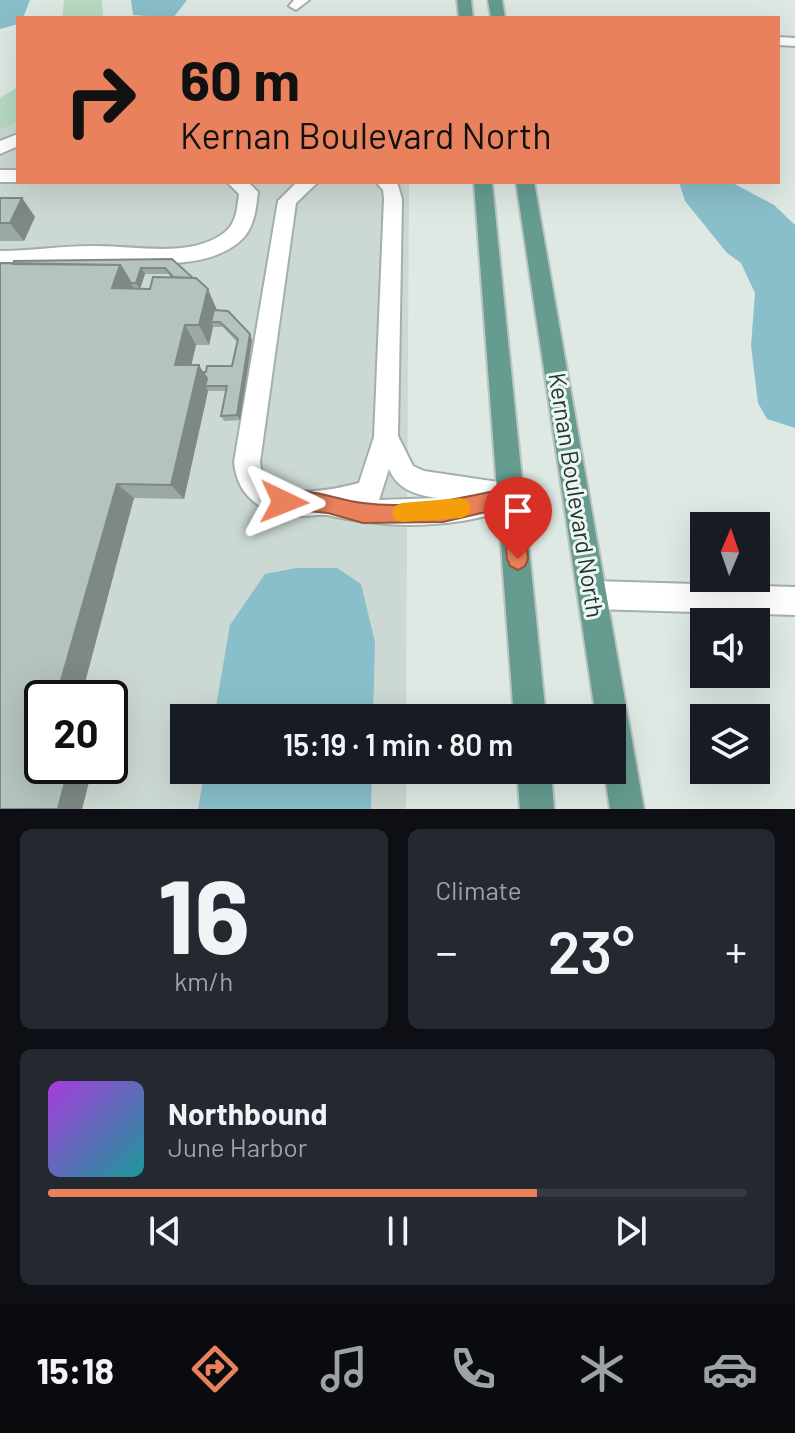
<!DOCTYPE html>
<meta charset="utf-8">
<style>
body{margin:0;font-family:Barlow,sans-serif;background:#242831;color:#f1f3f6;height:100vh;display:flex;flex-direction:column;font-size:30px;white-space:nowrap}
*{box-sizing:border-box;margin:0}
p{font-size:26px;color:#9ea1a6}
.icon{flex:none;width:44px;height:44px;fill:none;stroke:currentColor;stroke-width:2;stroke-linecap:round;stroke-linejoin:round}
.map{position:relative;height:809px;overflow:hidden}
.side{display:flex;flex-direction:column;gap:20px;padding:20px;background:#0d0f14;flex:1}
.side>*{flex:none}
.guide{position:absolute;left:16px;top:16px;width:764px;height:168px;border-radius:0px;box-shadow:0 8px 32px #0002;background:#e9825c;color:#111;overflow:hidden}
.needle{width:52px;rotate:2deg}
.tools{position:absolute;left:690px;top:512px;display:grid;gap:16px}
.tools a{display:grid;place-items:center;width:80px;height:80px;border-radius:0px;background:#171b24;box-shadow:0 8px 32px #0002;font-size:40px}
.speed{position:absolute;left:24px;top:680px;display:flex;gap:16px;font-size:40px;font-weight:700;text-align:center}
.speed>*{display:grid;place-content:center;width:104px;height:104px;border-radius:50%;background:#171b24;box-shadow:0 8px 32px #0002;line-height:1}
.speed .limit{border:4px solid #111;border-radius:12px;background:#fff;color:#111}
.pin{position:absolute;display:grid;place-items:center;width:68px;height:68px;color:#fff;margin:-82px -34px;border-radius:50% 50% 50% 0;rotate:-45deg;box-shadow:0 0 8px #0007}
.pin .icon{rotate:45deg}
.me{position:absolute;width:88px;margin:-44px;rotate:92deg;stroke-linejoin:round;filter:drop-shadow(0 0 6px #0008)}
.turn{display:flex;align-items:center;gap:28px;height:168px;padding:0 32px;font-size:36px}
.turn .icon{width:104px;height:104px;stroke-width:2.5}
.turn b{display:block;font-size:56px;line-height:68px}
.big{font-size:60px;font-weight:600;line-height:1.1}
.side .widget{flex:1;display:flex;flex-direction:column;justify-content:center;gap:12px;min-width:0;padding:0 28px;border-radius:12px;background:#242831}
.side .dial{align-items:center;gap:0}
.dial b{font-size:104px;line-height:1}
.song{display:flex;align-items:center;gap:24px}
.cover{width:96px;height:96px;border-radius:12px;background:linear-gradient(135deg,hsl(280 70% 55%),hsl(180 70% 35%))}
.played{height:8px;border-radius:4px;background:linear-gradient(90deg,#e9825c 70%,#363941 70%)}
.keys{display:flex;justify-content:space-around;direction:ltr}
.heat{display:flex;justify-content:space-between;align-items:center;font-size:44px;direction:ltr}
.side .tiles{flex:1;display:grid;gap:20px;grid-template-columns:1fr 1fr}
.widget:last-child{grid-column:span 2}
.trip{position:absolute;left:170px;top:704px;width:456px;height:80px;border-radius:0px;background:#171b24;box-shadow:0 8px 32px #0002;font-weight:600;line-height:80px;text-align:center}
.tab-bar{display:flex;height:128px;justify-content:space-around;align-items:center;background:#090b0e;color:#9ea1a6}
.tab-bar .icon{width:56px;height:56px}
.tab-bar .current{color:#e9825c}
.tab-bar b{font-size:36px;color:#f1f3f6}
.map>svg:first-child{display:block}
.built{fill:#ccd8d3;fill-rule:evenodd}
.green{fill:#b8d9c2}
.water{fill:#89bfcb}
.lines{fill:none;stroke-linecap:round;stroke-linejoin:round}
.minor-casing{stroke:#a2b0ab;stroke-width:4}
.major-casing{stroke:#bcc3c2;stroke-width:4}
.minor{fill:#fff;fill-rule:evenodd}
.major{fill:#659c8f;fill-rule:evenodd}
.wall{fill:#9ba8a3;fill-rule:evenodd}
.shaded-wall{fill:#7e8884}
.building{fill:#b4c3bd;stroke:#7e8884;stroke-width:2}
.route{fill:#e9825c;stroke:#97543c;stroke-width:2}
.slow{fill:#f59e0b}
.labels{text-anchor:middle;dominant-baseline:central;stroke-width:6;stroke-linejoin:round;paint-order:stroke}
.street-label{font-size:24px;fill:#213732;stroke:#eef6f2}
</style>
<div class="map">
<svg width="795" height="809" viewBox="0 0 795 809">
<rect width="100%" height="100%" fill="#dee9e4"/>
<!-- built -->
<path class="built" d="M 18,122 L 18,182 L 409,182 L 406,718 L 184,718 L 184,770 L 406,770 L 406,809 L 0,809 L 0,130 ZM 42,698 L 110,698 L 110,766 L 42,766 Z"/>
<!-- green -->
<path class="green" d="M 64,0 L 102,0 L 103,18 L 62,18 Z
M 18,87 L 18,122 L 0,130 L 0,98 Z"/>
<!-- water -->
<path class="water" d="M 0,0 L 30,0 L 23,18 L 18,18 L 18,24 L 0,29 Z
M 131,0 L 187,0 L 173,18 L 133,15 Z
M 679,182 L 731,182 L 774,205 L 795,225 L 795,428 L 767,419 L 758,403 L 751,346 L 755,293 L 741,263 L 727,253 L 685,201 Z
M 296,568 L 337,568 L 361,584 L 375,642 L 373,718 L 214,718 L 230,625 L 265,574 Z
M 205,770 L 372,770 L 371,809 L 198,809 Z"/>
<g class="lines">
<!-- minor casing -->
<g class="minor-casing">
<path id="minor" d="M 294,0 L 309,0 L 296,10 L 289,6 Z
M 778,37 L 795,38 L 795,46 L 778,45 Z
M 18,134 L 18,146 L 0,154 L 0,141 Z
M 0,170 L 18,170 L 18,182 L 0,182 Z
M 227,182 L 248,182 L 258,192 C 256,210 254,230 239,242 C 200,274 138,260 93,260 C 62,261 31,266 0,265 L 0,251 C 31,251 61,246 92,246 C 132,245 190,259 224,233 C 237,223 237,208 239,194 Z
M 297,182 L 318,182 L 296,203 L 260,462 L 262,477 C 287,499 329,491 359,483 L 374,437 L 384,199 L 383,190 L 376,182 L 397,182 L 402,199 L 398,436 L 413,466 L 424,471 L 512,484 L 521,487 L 525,496 L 521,505 C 460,529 391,530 327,515 C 320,514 311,516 303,516 C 266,515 238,501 234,462 L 278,201 ZM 389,469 C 398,490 416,495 438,498 L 379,500 Z
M 593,581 L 795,587 L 795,615 L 593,609 L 583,605 L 579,595 L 583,585 Z"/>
</g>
<!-- major casing -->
<g class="major-casing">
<path id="major" d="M 457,0 L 471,0 L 473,18 L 459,18 Z
M 488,0 L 502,0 L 505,18 L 491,18 Z
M 474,182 L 492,182 L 546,718 L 514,718 Z
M 516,182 L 534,182 L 644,809 L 610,809 L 604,770 L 612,770 L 612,718 L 596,718 Z
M 517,770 L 551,770 L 554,809 L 520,809 Z"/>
</g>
<!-- minor -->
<use href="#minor" class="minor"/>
<!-- major -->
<use href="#major" class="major"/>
</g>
<!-- wall -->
<path class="wall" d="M 0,198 L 22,198 L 35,217 L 24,241 L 0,241 Z
M 172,259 L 217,310 L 252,340 L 240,420 L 224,421 L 221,416 L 226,391 L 208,391 L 184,499 L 134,498 L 42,766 L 93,766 L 82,809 L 0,809 L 0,263 ZM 145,274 L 168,274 L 171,277 L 150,289 L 140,288 ZM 213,327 L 223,327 L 237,342 L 232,366 L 203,372 L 199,365 L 191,365 L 196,345 L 209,345 Z"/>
<!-- shaded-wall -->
<path class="shaded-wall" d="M 22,198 L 35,217 L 24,241 L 10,223 Z
M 120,265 L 133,287 L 126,309 L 112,288 Z
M 141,268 L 145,274 L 140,289 L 136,283 Z
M 208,289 L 217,310 L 211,322 L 213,327 L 209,345 L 199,325 Z
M 185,325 L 196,345 L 188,379 L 175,365 Z
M 250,334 L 252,340 L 240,420 L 237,415 Z
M 199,365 L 210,384 L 205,386 L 208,391 L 184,499 L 171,485 Z
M 117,484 L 134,498 L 81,698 L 56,698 Z
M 69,766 L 93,766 L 82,809 L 58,809 Z"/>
<!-- building -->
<path class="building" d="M 0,198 L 22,198 L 10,223 L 0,223 Z
M 172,259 L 193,278 L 173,277 L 165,268 L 141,268 L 136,283 L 131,283 L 120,265 L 13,264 L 14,261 Z
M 0,263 L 120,265 L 112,288 L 150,289 L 153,277 L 196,278 L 208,289 L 199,325 L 185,325 L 175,365 L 199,365 L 171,485 L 117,484 L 56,698 L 42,698 L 42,766 L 69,766 L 58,809 L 0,809 Z
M 214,310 L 228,311 L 250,334 L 237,415 L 221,416 L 227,386 L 205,386 L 207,379 L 203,372 L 206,372 L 207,366 L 232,366 L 238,339 L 220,322 L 211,322 Z"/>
<!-- route -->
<path class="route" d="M 512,487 L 519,489 L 522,496 L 528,559 L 525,566 L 518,570 L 510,566 L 507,559 L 503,508 L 443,522 L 363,523 L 328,513 L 277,508 L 274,502 L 277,495 C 305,484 335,500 363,503 C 413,510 464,498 512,487 Z"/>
<!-- slow -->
<path class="slow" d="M 461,498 L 468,501 L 471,508 L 468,515 L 461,518 L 402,522 L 395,520 L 392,513 L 395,506 L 402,503 Z"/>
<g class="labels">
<!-- street labels -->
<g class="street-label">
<text transform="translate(577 495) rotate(81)">Kernan Boulevard North</text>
</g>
</g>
</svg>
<div class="tools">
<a><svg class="needle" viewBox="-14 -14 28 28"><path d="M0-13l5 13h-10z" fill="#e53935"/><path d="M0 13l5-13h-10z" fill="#9ea1a6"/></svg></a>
<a><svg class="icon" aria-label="sound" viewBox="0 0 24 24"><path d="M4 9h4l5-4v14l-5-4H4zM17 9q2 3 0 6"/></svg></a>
<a><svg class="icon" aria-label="layers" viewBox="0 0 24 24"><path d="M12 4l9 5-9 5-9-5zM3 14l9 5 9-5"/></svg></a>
</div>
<div class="speed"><div class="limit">20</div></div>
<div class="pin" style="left:518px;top:559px;background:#d93025"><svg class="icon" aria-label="arrive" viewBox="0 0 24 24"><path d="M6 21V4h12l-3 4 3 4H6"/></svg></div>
<svg class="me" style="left:284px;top:502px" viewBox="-20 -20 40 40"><path d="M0-17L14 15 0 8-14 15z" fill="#e9825c" stroke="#fff" stroke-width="4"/></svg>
<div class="trip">15:19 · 1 min · 80 m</div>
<div class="guide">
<div class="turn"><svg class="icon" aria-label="right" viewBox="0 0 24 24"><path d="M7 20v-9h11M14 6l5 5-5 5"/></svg><div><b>60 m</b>Kernan Boulevard North</div></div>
</div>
</div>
<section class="side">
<div class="tiles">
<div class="widget dial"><b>16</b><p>km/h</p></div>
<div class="widget"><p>Climate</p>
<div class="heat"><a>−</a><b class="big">23°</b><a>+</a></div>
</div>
<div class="widget">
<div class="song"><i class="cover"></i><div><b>Northbound</b><p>June Harbor</p></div></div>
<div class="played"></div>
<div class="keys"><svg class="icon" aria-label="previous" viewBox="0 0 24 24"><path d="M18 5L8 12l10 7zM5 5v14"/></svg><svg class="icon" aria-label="pause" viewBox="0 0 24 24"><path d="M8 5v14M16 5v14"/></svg><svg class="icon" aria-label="next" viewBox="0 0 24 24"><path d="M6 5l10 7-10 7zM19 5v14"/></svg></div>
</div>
</div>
</section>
<nav class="tab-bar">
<b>15:18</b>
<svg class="icon current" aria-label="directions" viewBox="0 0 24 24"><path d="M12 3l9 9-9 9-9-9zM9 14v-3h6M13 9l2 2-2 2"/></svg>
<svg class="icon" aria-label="music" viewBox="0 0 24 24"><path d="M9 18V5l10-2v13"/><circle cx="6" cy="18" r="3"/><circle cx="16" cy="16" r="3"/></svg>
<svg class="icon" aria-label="phone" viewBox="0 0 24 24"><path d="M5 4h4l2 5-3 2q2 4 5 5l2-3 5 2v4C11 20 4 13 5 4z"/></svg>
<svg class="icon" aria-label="climate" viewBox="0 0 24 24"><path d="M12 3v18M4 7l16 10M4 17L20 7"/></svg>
<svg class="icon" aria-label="car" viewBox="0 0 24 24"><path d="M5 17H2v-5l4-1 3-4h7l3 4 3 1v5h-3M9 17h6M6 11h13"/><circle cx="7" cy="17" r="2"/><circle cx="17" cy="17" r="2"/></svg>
</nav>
